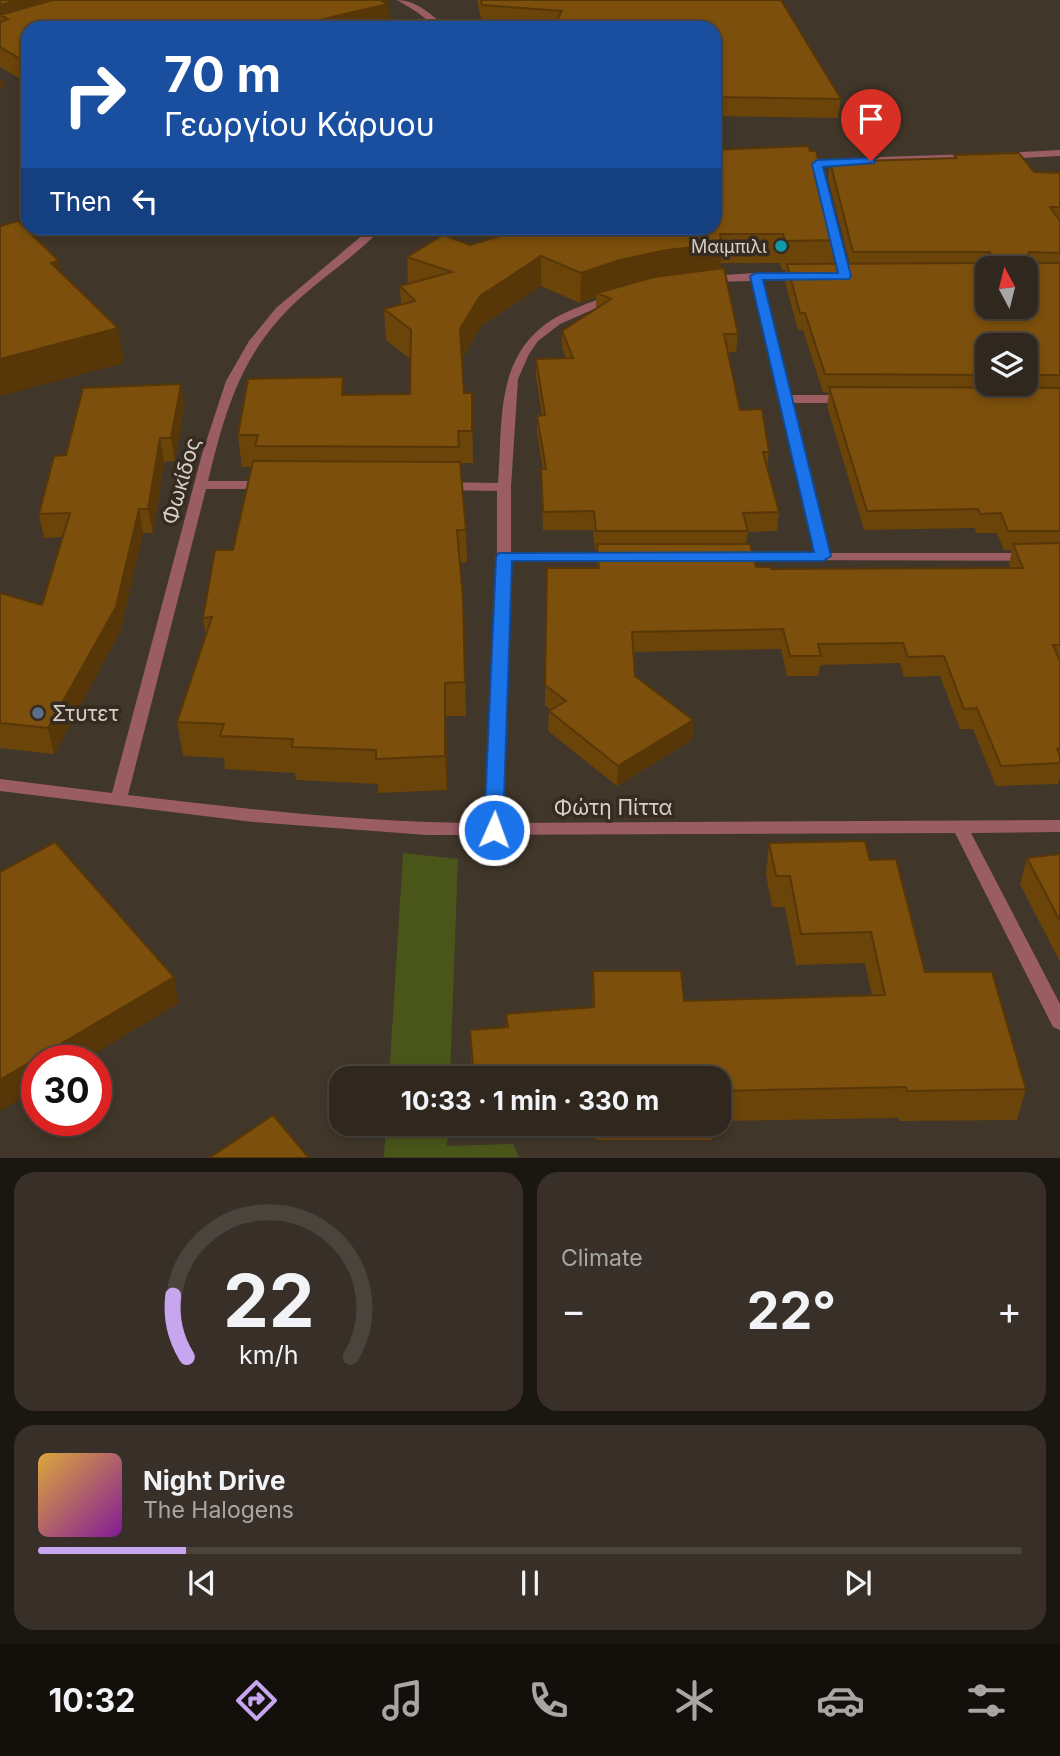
<!DOCTYPE html>
<meta charset="utf-8">
<style>
body{margin:0;font-family:Inter,sans-serif;background:#383028;color:#f1f3f6;height:100vh;display:flex;flex-direction:column;font-size:26px;white-space:nowrap}
*{box-sizing:border-box;margin:0}
p{font-size:23px;color:#a8a6a4}
.icon{flex:none;width:38px;height:38px;fill:none;stroke:currentColor;stroke-width:2;stroke-linecap:round;stroke-linejoin:round}
.map{position:relative;height:1158px;overflow:hidden}
.sheet{display:flex;flex-direction:column;gap:14px;padding:14px;background:#1a1611;flex:1}
.sheet>*{flex:none}
.banner{position:absolute;left:21px;top:21px;width:700px;height:214px;border-radius:21px;box-shadow:0 4px 10px #0003,0 0 0 2px #4b443d;background:#1a4fa0;color:#fff;overflow:hidden}
.needle{width:46px;rotate:353deg}
.tools{position:absolute;left:975px;top:256px;display:grid;gap:14px}
.tools a{display:grid;place-items:center;width:63px;height:63px;border-radius:14px;background:#30281f;box-shadow:0 4px 10px #0003,0 0 0 2px #4b443d;font-size:35px}
.speed{position:absolute;left:21px;top:1045px;display:flex;gap:14px;font-size:35px;font-weight:700;text-align:center}
.speed>*{display:grid;place-content:center;width:91px;height:91px;border-radius:50%;background:#30281f;box-shadow:0 4px 10px #0003,0 0 0 2px #4b443d;line-height:1}
.speed .limit{border:10px solid #d22;background:#fff;color:#111}
.pin{position:absolute;display:grid;place-items:center;width:60px;height:60px;color:#fff;margin:-72px -30px;border-radius:50% 50% 50% 0;rotate:-45deg;box-shadow:0 0 7px #0007}
.pin .icon{rotate:45deg}
.me{position:absolute;width:77px;margin:-38px;rotate:2deg;stroke-linejoin:round;filter:drop-shadow(0 0 5px #0008)}
.turn{display:flex;align-items:center;gap:24px;height:147px;padding:0 28px;font-size:32px}
.turn .icon{width:91px;height:91px;stroke-width:2.5}
.turn b{display:block;font-size:49px;line-height:60px}
.then{display:flex;align-items:center;height:66px;padding:0 28px;background:#0003;gap:14px;font-size:26px}
.big{font-size:52px;font-weight:700;line-height:1.1}
.sheet .tile{flex:1;display:flex;flex-direction:column;justify-content:center;gap:10px;min-width:0;padding:0 24px;border-radius:21px;background:#383028}
.sheet .dial{align-items:center;gap:0}
.dial svg{height:182px;overflow:visible;fill:none;stroke:#4b443d;stroke-width:7;stroke-linecap:round;text-anchor:middle}
.dial text{fill:#f1f3f6;stroke:none}
.song{display:flex;align-items:center;gap:21px}
.cover{width:84px;height:84px;border-radius:10px;background:linear-gradient(135deg,hsl(40 70% 55%),hsl(290 70% 35%))}
.played{height:7px;border-radius:4px;background:linear-gradient(90deg,#c8a6ef 15%,#4b443d 15%)}
.keys{display:flex;justify-content:space-around;direction:ltr}
.heat{display:flex;justify-content:space-between;align-items:center;font-size:38px;direction:ltr}
.sheet .tiles{flex:1;display:grid;gap:14px;grid-template-columns:1fr 1fr}
.tile:last-child{grid-column:span 2}
.trip{position:absolute;left:329px;top:1066px;width:402px;height:70px;border-radius:21px;background:#30281f;box-shadow:0 4px 10px #0003,0 0 0 2px #4b443d;font-weight:700;line-height:70px;text-align:center}
.menu{display:flex;height:112px;justify-content:space-around;align-items:center;background:#13100c;color:#a8a6a4}
.menu .icon{width:49px;height:49px}
.menu .current{color:#c8a6ef}
.menu b{font-size:32px;color:#f1f3f6}
.map>svg:first-child{display:block}
.green{fill:#4a551a}
.lines{fill:none;stroke-linecap:round;stroke-linejoin:round}
.minor{fill:#9a5d64;fill-rule:evenodd}
.wall{fill:#6b440a;fill-rule:evenodd}
.shaded-wall{fill:#573708}
.building{fill:#7c4f0c;stroke:#573708;stroke-width:2;fill-rule:evenodd}
.route{fill:#1a73e8;stroke:#114b97;stroke-width:2}
.culture-dot{fill:#0f9aa8;stroke:#362b20;stroke-width:2.5}
.service-dot{fill:#5c6f8a;stroke:#362b20;stroke-width:2.5}
.labels{text-anchor:middle;dominant-baseline:central;stroke-width:7;stroke-linejoin:round;paint-order:stroke}
.far-poi-label{font-size:18px;fill:#d7d0c9;stroke:#362b20;text-anchor:end}
.street-label{font-size:21px;fill:#d7d0c9;stroke:#362b20}
.poi-label{font-size:21px;fill:#d7d0c9;stroke:#362b20;text-anchor:start}
</style>
<div class="map">
<svg width="1060" height="1158" viewBox="0 0 1060 1158">
<rect width="100%" height="100%" fill="#403629"/>
<!-- green -->
<path class="green" d="M 403,853 L 458,859 L 450,1078 L 389,1078 Z
M 386,1124 L 448,1124 L 447,1146 L 513,1144 L 519,1157 L 384,1157 Z"/>
<g class="lines">
<!-- minor -->
<path class="minor" d="M 397,0 C 416,0 433,15 446,28 L 437,28 L 417,12 Z
M 1060,150 L 1060,156 L 1002,159 L 997,156 L 1002,153 Z
M 971,154 L 974,155 L 974,159 L 880,163 L 875,160 L 880,157 Z
M 849,159 L 854,162 L 852,164 L 803,167 L 798,164 L 803,161 Z
M 371,228 L 382,228 C 358,254 327,274 300,298 C 242,351 226,407 208,481 L 266,481 L 272,485 L 266,489 L 206,489 L 128,795 C 247,809 366,823 486,823 L 497,557 L 497,491 L 444,490 L 437,486 L 444,482 L 498,483 C 503,423 494,359 550,321 C 567,310 590,303 609,295 L 617,295 L 617,299 L 560,324 L 538,341 L 529,354 L 518,379 L 511,487 L 511,553 L 614,553 L 621,557 L 614,561 L 511,561 L 503,823 L 1060,820 L 1060,832 L 971,833 L 1060,1004 L 1060,1030 L 1053,1027 L 955,833 L 427,835 L 253,822 L 0,791 L 0,779 L 112,793 L 202,454 L 226,381 L 249,341 L 276,308 Z
M 834,230 L 839,233 L 850,276 L 849,278 L 845,279 L 840,276 L 829,233 Z
M 756,273 L 804,273 L 809,276 L 804,279 L 762,281 L 790,395 L 845,395 L 851,399 L 845,403 L 792,403 L 829,553 L 1060,553 L 1060,561 L 731,560 L 729,557 L 736,553 L 815,553 L 752,281 L 708,282 L 703,279 L 708,276 Z"/>
</g>
<!-- wall -->
<path class="wall" d="M 0,0 L 384,2 L 388,4 L 389,25 L 28,28 L 28,81 L 26,82 L 0,67 Z
M 477,0 L 781,0 L 841,99 L 838,118 L 714,116 L 714,28 L 553,28 L 482,23 Z
M 954,155 L 1034,172 L 1060,173 L 1060,776 L 1058,784 L 996,786 L 973,729 L 960,729 L 940,676 L 904,677 L 900,663 L 820,665 L 818,676 L 787,676 L 781,649 L 633,652 L 635,676 L 693,720 L 692,740 L 617,786 L 548,731 L 549,711 L 551,710 L 545,705 L 547,568 L 597,568 L 597,550 L 595,550 L 593,530 L 543,530 L 541,487 L 541,469 L 543,469 L 537,434 L 537,416 L 542,415 L 536,377 L 536,359 L 566,358 L 562,348 L 562,331 L 596,308 L 596,297 L 580,303 L 541,286 L 481,326 L 462,359 L 464,393 L 472,393 L 473,463 L 460,463 L 466,530 L 467,562 L 460,562 L 463,599 L 466,716 L 446,716 L 447,790 L 378,793 L 378,784 L 296,780 L 295,773 L 225,769 L 224,758 L 183,756 L 177,722 L 206,637 L 203,618 L 233,550 L 251,467 L 242,467 L 238,435 L 345,395 L 410,394 L 410,359 L 386,340 L 384,309 L 401,305 L 400,286 L 408,284 L 407,257 L 470,245 L 714,228 L 839,240 L 836,264 L 850,264 L 828,178 L 830,162 L 954,158 ZM 721,263 L 780,263 L 782,270 L 786,270 L 785,282 L 798,330 L 803,330 L 823,392 L 829,393 L 827,406 L 864,530 L 975,528 L 976,533 L 997,533 L 1004,550 L 1012,550 L 1009,564 L 1010,568 L 771,569 L 756,567 L 746,544 L 748,532 L 777,531 L 779,512 L 767,468 L 769,452 L 740,410 L 727,352 L 736,352 L 738,334 L 720,269 ZM 987,345 L 1026,345 L 1026,383 L 987,383 Z
M 181,384 L 184,407 L 175,461 L 164,462 L 153,533 L 143,533 L 120,632 L 54,754 L 0,748 L 0,593 L 42,605 L 63,537 L 44,538 L 39,514 L 66,455 Z
M 769,843 L 870,860 L 925,972 L 1026,1089 L 1017,1120 L 899,1121 L 899,1118 L 719,1121 L 719,1078 L 472,1078 L 470,1030 L 506,1027 L 506,1014 L 592,1007 L 593,971 L 684,1001 L 872,996 L 865,963 L 796,965 L 785,907 L 772,907 L 766,874 Z
M 1060,854 L 1060,962 L 1020,884 L 1027,858 Z
M 476,1124 L 514,1124 L 476,1127 Z
M 596,1124 L 713,1124 L 712,1140 L 596,1140 Z"/>
<!-- shaded-wall -->
<path class="shaded-wall" d="M 18,0 L 95,0 L 8,19 L 0,16 L 0,5 Z
M 362,0 L 391,0 L 367,9 L 388,4 L 389,25 L 378,28 L 285,28 Z
M 28,57 L 28,81 L 26,82 L 22,60 Z
M 3,80 L 4,87 L 0,89 L 0,82 Z
M 722,244 L 720,274 L 597,293 L 596,297 L 580,303 L 581,273 L 620,260 L 667,250 Z
M 541,256 L 541,286 L 481,326 L 461,360 L 460,329 L 480,296 Z
M 59,261 L 65,294 L 51,263 Z
M 118,328 L 124,363 L 0,396 L 0,359 Z
M 343,377 L 346,409 L 342,395 Z
M 181,384 L 184,407 L 175,461 L 171,438 Z
M 160,438 L 164,462 L 153,533 L 148,509 Z
M 139,509 L 143,533 L 120,632 L 54,754 L 48,728 Z
M 445,683 L 446,716 L 447,790 L 445,756 Z
M 693,720 L 692,740 L 617,786 L 618,766 Z
M 174,977 L 179,1003 L 84,1060 L 37,1060 L 37,1089 L 0,1111 L 0,1080 Z"/>
<!-- building -->
<path class="building" d="M 0,0 L 18,0 L 0,5 Z
M 53,0 L 380,0 L 388,4 L 285,28 L 28,28 L 28,57 L 22,60 L 0,47 L 0,22 L 8,19 L 0,15 Z
M 481,0 L 781,0 L 841,99 L 714,97 L 714,28 L 553,28 L 562,11 L 482,5 Z
M 808,146 L 810,151 L 816,151 L 839,240 L 785,241 L 783,234 L 720,234 L 722,244 L 667,250 L 620,260 L 581,273 L 541,256 L 480,296 L 460,329 L 464,393 L 472,393 L 472,431 L 458,431 L 459,447 L 255,446 L 258,435 L 238,435 L 248,379 L 343,377 L 342,395 L 410,394 L 411,330 L 384,309 L 415,301 L 400,286 L 452,272 L 407,257 L 443,235 L 470,245 L 528,228 L 714,228 L 714,150 Z
M 1019,153 L 1034,172 L 1060,173 L 1060,207 L 1050,207 L 1060,221 L 1060,253 L 1029,252 L 1027,261 L 1030,263 L 1060,263 L 1060,375 L 1026,375 L 1026,345 L 987,345 L 987,375 L 825,374 L 805,313 L 800,313 L 787,264 L 990,263 L 993,261 L 990,252 L 853,252 L 830,162 L 956,158 L 954,155 ZM 987,268 L 1026,268 L 1026,306 L 987,306 Z
M 18,221 L 59,261 L 51,263 L 118,328 L 0,359 L 0,226 Z
M 724,268 L 738,334 L 724,334 L 740,410 L 762,409 L 769,452 L 763,452 L 779,512 L 743,513 L 748,531 L 596,531 L 594,511 L 543,512 L 541,469 L 546,469 L 537,416 L 545,415 L 536,359 L 573,358 L 562,331 L 611,299 L 597,293 L 654,277 Z
M 181,384 L 171,438 L 160,438 L 148,509 L 139,509 L 116,607 L 48,728 L 0,723 L 0,593 L 42,605 L 70,513 L 39,514 L 54,456 L 66,455 L 83,388 Z
M 829,387 L 1060,388 L 1060,531 L 1008,531 L 1001,513 L 980,514 L 978,509 L 867,511 Z
M 253,461 L 460,462 L 466,530 L 457,530 L 463,599 L 465,682 L 445,683 L 445,756 L 376,759 L 376,750 L 292,747 L 293,739 L 220,736 L 224,724 L 177,722 L 212,617 L 203,618 L 215,550 L 233,550 Z
M 1060,543 L 1060,645 L 1053,645 L 1060,661 L 1060,749 L 1057,749 L 1060,756 L 1060,763 L 1001,766 L 977,708 L 964,709 L 944,656 L 908,657 L 903,643 L 818,644 L 821,656 L 790,656 L 783,629 L 632,632 L 635,676 L 693,720 L 618,766 L 549,711 L 566,701 L 545,685 L 547,568 L 599,568 L 597,544 L 750,544 L 756,567 L 771,567 L 771,569 L 1023,568 L 1013,544 Z
M 865,841 L 870,860 L 896,859 L 925,972 L 992,972 L 1026,1089 L 907,1091 L 906,1087 L 719,1091 L 719,1078 L 474,1078 L 470,1030 L 508,1027 L 506,1014 L 594,1007 L 593,971 L 681,971 L 684,1001 L 885,995 L 871,932 L 801,934 L 790,876 L 776,876 L 769,843 Z
M 55,842 L 174,977 L 0,1080 L 0,872 Z
M 1060,854 L 1060,921 L 1027,858 Z
M 273,1115 L 309,1158 L 209,1158 Z"/>
<!-- route -->
<path class="route" d="M 871,158 L 874,159 L 874,163 L 823,167 L 851,276 L 849,279 L 763,280 L 831,556 L 823,561 L 512,561 L 503,830 L 501,835 L 487,835 L 484,830 L 496,557 L 499,553 L 814,552 L 750,276 L 756,273 L 838,273 L 812,164 L 817,160 Z"/>
<!-- markers -->
<circle class="culture-dot" cx="781" cy="246" r="7"/>
<circle class="service-dot" cx="38" cy="713" r="7"/>
<g class="labels">
<!-- far-poi labels -->
<g class="far-poi-label">
<text x="767" y="246">Μαιμπιλι</text>
</g>
<!-- street labels -->
<g class="street-label">
<text transform="translate(181 481) rotate(-74)">Φωκίδος</text>
<text x="613" y="807">Φώτη Πίττα</text>
</g>
<!-- poi labels -->
<g class="poi-label">
<text x="52" y="713">Στυτετ</text>
</g>
</g>
</svg>
<div class="tools">
<a><svg class="needle" viewBox="-14 -14 28 28"><path d="M0-13l5 13h-10z" fill="#e53935"/><path d="M0 13l5-13h-10z" fill="#a8a6a4"/></svg></a>
<a><svg class="icon" aria-label="layers" viewBox="0 0 24 24"><path d="M12 4l9 5-9 5-9-5zM3 14l9 5 9-5"/></svg></a>
</div>
<div class="speed"><div class="limit">30</div></div>
<div class="pin" style="left:871px;top:161px;background:#d93025"><svg class="icon" aria-label="arrive" viewBox="0 0 24 24"><path d="M6 21V4h12l-3 4 3 4H6"/></svg></div>
<svg class="me" style="left:494px;top:830px" viewBox="-20 -20 40 40"><circle r="17" fill="#1a73e8" stroke="#fff" stroke-width="3"/><path d="M0-11L8 9 0 5-8 9z" fill="#fff"/></svg>
<div class="trip">10:33 · 1 min · 330 m</div>
<div class="banner">
<div class="turn"><svg class="icon" aria-label="right" viewBox="0 0 24 24"><path d="M7 20v-9h11M14 6l5 5-5 5"/></svg><div><b>70 m</b>Γεωργίου Κάρυου</div></div>
<div class="then">Then<svg class="icon" aria-label="left" viewBox="0 0 24 24"><path d="M17 20v-9H6M10 6l-5 5 5 5"/></svg></div>
</div>
</div>
<section class="sheet">
<div class="tiles">
<div class="tile dial"><svg viewBox="0 0 100 80">
<path d="M14 69A42 42 0 1 1 86 69"/>
<path d="M14 69A42 42 0 0 1 8 42" stroke="#c8a6ef"/>
<text x="50" y="56" font-size="32" font-weight="700">22</text>
<text x="50" y="72" font-size="11">km/h</text>
</svg></div>
<div class="tile"><p>Climate</p>
<div class="heat"><a>−</a><b class="big">22°</b><a>+</a></div>
</div>
<div class="tile">
<div class="song"><i class="cover"></i><div><b>Night Drive</b><p>The Halogens</p></div></div>
<div class="played"></div>
<div class="keys"><svg class="icon" aria-label="previous" viewBox="0 0 24 24"><path d="M18 5L8 12l10 7zM5 5v14"/></svg><svg class="icon" aria-label="pause" viewBox="0 0 24 24"><path d="M8 5v14M16 5v14"/></svg><svg class="icon" aria-label="next" viewBox="0 0 24 24"><path d="M6 5l10 7-10 7zM19 5v14"/></svg></div>
</div>
</div>
</section>
<nav class="menu">
<b>10:32</b>
<svg class="icon current" aria-label="directions" viewBox="0 0 24 24"><path d="M12 3l9 9-9 9-9-9zM9 14v-3h6M13 9l2 2-2 2"/></svg>
<svg class="icon" aria-label="music" viewBox="0 0 24 24"><path d="M9 18V5l10-2v13"/><circle cx="6" cy="18" r="3"/><circle cx="16" cy="16" r="3"/></svg>
<svg class="icon" aria-label="phone" viewBox="0 0 24 24"><path d="M5 4h4l2 5-3 2q2 4 5 5l2-3 5 2v4C11 20 4 13 5 4z"/></svg>
<svg class="icon" aria-label="climate" viewBox="0 0 24 24"><path d="M12 3v18M4 7l16 10M4 17L20 7"/></svg>
<svg class="icon" aria-label="car" viewBox="0 0 24 24"><path d="M5 17H2v-5l4-1 3-4h7l3 4 3 1v5h-3M9 17h6M6 11h13"/><circle cx="7" cy="17" r="2"/><circle cx="17" cy="17" r="2"/></svg>
<svg class="icon" aria-label="filters" viewBox="0 0 24 24"><path d="M4 7h16M4 17h16"/><circle cx="9" cy="7" r="2"/><circle cx="15" cy="17" r="2"/></svg>
</nav>
